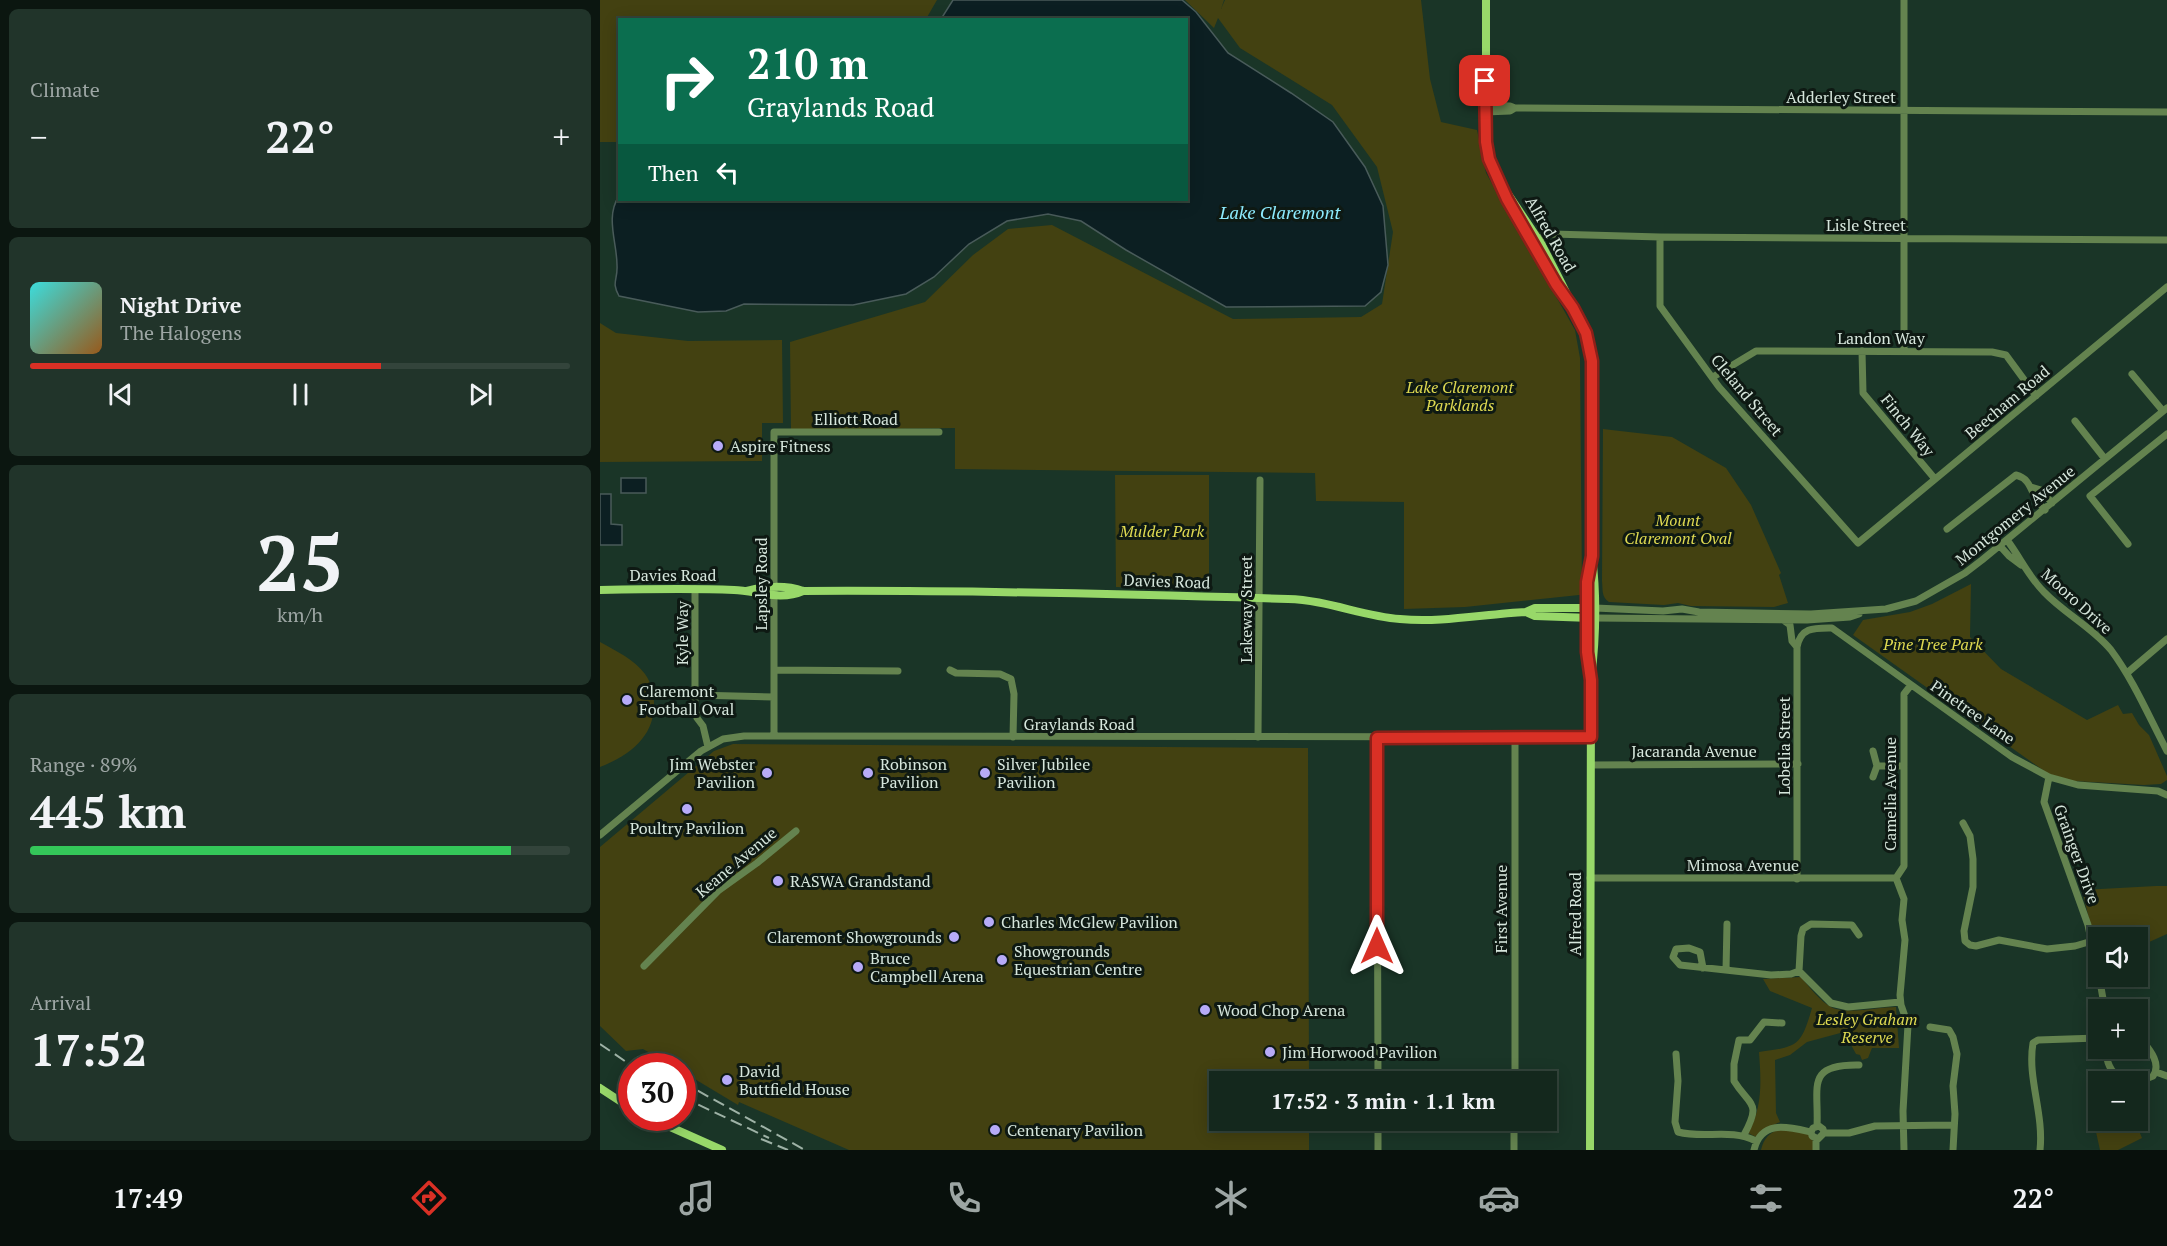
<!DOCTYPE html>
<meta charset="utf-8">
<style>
body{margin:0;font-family:"PT Serif",serif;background:#21342a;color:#f1f3f6;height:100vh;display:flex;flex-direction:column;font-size:22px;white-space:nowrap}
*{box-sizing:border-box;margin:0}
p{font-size:20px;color:#9da6a4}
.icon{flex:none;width:33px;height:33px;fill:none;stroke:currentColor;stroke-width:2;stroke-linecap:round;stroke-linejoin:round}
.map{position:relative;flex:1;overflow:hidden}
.side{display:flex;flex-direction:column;gap:9px;padding:9px;background:#0b1610;width:600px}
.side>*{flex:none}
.guide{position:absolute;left:18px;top:18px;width:570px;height:183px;border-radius:0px;box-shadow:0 3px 15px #0003,0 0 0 2px #33443b;background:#0b6e4f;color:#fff;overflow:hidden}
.tools{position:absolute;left:1488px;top:927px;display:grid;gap:12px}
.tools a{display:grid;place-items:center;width:60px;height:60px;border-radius:0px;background:#14281d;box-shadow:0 3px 15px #0003,0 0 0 2px #33443b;font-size:30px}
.speed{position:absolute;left:18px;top:1053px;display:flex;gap:12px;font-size:30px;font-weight:700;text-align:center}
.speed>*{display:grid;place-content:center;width:78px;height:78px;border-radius:50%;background:#14281d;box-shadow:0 3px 15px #0003,0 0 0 2px #33443b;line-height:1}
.speed .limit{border:9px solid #d22;background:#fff;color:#111}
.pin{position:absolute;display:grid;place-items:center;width:51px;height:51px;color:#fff;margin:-26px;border-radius:12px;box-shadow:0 3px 9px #0006}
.me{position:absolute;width:66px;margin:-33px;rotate:0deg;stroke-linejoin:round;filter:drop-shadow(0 0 4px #0008)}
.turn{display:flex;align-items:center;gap:21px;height:126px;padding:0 30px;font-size:27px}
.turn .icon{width:78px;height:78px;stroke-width:2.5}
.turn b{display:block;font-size:42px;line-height:51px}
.then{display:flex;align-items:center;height:57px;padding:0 30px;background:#0003;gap:12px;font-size:22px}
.big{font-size:45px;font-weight:800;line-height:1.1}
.side .card{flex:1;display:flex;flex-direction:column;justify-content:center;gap:9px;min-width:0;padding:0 21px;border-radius:9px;background:#21342a}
.side .dial{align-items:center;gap:0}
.dial b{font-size:78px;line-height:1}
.song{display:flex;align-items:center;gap:18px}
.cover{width:72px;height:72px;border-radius:9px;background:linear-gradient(135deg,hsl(180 70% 55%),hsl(30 70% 35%))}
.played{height:6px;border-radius:3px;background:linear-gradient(90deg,#d93025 65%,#33443b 65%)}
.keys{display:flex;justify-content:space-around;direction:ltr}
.heat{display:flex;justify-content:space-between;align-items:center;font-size:33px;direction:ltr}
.charge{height:9px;border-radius:4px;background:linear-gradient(90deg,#34c759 89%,#33443b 0)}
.trip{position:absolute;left:609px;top:1071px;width:348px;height:60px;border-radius:0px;background:#14281d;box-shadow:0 3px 15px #0003,0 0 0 2px #33443b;font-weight:800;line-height:60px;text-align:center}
.dock{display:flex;height:96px;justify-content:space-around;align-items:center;background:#08100c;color:#9da6a4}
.dock .icon{width:42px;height:42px}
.dock .on{color:#d93025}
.dock b{font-size:27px;color:#f1f3f6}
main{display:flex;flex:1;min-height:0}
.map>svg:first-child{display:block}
.green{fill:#434111}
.water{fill:#0c1f22;stroke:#495b5a;stroke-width:1.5}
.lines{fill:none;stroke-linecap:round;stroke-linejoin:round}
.minor{stroke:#64834f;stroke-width:7}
.major{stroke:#98d869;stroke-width:8}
.rail{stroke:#9eb2a6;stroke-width:2;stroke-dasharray:12 6;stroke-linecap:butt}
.route-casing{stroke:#8d1f18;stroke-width:15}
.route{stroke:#d93025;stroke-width:10}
.poi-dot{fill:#b7abf8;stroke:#0e1913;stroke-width:2}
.labels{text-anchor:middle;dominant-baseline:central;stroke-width:6;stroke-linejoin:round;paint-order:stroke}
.street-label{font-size:16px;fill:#d6e6dc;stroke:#0e1913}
.park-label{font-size:16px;font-style:italic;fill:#ded951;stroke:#0e1913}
.poi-label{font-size:16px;fill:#d6e6dc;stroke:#0e1913;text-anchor:start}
.water-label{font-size:18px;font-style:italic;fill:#8debfe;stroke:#0e1913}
</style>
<main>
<section class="side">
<div class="card"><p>Climate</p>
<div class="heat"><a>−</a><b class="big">22°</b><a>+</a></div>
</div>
<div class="card">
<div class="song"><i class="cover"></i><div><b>Night Drive</b><p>The Halogens</p></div></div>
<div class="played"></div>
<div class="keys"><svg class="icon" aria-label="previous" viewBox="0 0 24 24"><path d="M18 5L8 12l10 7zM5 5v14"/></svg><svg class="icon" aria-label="pause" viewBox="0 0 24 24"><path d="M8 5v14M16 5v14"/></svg><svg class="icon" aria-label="next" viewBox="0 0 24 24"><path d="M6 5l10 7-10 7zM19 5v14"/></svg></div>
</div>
<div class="card dial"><b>25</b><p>km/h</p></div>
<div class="card"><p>Range · 89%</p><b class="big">445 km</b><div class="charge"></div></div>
<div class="card"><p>Arrival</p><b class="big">17:52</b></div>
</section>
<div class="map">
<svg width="1567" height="1150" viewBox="0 0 1567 1150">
<rect width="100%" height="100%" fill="#1a3527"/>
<!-- green -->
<path class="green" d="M 0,0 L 337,0 L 326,19 L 20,20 L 19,142 L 0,142 Z
M 585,0 L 624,0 L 621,9 L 625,0 L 821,0 L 830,79 L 841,122 L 877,130 L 886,173 L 975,330 L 980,358 L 982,589 L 982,594 L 979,595 L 865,607 L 804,609 L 804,502 L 716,501 L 715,473 L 355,469 L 355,428 L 191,430 L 190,342 L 325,302 L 373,255 L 408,229 L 452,225 L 633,319 L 761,317 L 782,304 L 793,232 L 777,167 L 732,105 L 640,48 L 618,18 L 614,28 Z
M 0,323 L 16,333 L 88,341 L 182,340 L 183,423 L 162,423 L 162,461 L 0,462 Z
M 1003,429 L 1072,437 L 1126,468 L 1151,505 L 1181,573 L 1179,575 L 1188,603 L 1174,607 L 1091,606 L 1078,603 L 1064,605 L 1009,602 C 1001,597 1003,589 1002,581 Z
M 515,475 L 609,475 L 609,589 L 516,587 Z
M 1371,584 L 1370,637 L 1401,669 L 1487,720 L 1518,705 L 1523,714 L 1532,713 L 1539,725 L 1549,735 L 1567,776 L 1567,780 L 1561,784 L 1544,785 L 1457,780 L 1253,635 L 1263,620 L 1310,612 L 1332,604 Z
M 0,642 C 16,651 34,659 45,674 C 58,692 57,722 42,739 C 32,752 15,761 0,767 Z
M 133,744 L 708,748 L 709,1081 L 620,1082 L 620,1120 L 709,1121 L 709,1150 L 249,1150 L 139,1102 L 138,1105 L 83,1072 L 82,1066 L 73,1066 L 43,1049 L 26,1051 L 0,1026 L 0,847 L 114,751 Z
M 1556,886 L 1567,886 L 1567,934 L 1538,947 L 1538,938 L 1498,938 L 1498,956 L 1482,890 Z
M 1201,977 C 1210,988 1219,1000 1231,1007 C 1245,1015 1279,1007 1296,1007 L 1299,1048 L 1272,1048 L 1268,1058 L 1262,1060 L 1260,1055 L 1256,1054 L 1244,1032 L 1207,1042 L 1190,1055 L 1175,1060 L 1176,1113 L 1180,1122 L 1164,1129 L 1156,1137 L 1148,1133 C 1163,1107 1161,1081 1159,1052 C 1198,1047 1201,1046 1212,1008 L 1170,991 L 1163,979 Z
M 904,1070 L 904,1081 L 846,1081 L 846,1071 Z
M 1498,1099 L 1498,1120 L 1535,1121 L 1542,1138 L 1518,1150 L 1500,1150 L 1490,1105 Z
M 1181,1128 L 1208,1131 L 1213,1141 L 1213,1150 L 1161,1150 C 1164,1137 1170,1133 1181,1128 Z"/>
<!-- water -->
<path class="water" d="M 353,0 L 582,0 L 596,12 L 628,53 L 691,93 L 733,122 L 765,167 L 783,206 L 788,265 L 781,292 L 765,306 L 626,307 L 526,250 L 481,221 L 448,214 L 407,221 L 369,244 L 334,277 L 306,294 L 253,305 L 144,304 L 126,311 L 98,312 L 19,296 C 11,282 18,280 17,265 C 17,242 5,217 19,196 L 20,200 L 586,200 L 586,20 L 341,19 Z
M 21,478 L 46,478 L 46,493 L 21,493 Z
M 0,494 L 11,494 L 11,524 L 22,525 L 22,545 L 0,545 Z"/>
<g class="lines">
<!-- minor -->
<path class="minor" d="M 885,105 L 910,106 L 915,108
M 885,112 L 910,111 L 915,108 L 1567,112
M 1060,237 L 1060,306 L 1119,387 L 1258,543 L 1567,287
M 934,240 L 952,234 L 1060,237 L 1567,240
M 1262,351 L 1263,393 L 1335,479
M 1304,351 L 1304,0
M 1532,374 L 1563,411
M 1113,377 L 1156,351 L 1392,352 L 1406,355 L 1436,396
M 1475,421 L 1505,459
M 1431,487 L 1441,490 L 1452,503
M 1347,529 L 1416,475 C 1428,478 1430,487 1435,497 C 1437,502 1442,506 1445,510
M 1407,540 C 1420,557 1428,576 1444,592 C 1465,614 1492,627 1511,650 C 1534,681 1549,717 1567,751
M 1528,544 L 1490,496 L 1567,434
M 1400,546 L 1409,556 L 1421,565
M 95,589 L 95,707 L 97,718 L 103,726 L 108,747
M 995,608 L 1063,611 L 1082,609 L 1099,612 L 1211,614 L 1286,609 L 1316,601 L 1365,573 L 1382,560 L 1567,408
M 995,618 L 1207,620 L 1250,617 L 1259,614
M 1183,620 L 1190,625 L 1192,641 L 1197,647 L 1197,879
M 1197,647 C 1201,627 1214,628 1232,628 L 1412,757 L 1449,777 L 1478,785 L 1558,791 L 1567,795
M 174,670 L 298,671
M 350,670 L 356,673 L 400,674 L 411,679 L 414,694 L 413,737
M 1527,673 L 1567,639
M 95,695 L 174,697
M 174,735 L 174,432 L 339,432
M 658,737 L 660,480
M 777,738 L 778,1082
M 1273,751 L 1277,766 L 1304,766
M 991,765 L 1198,764
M 1273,777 L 1277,766
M 1449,777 L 1444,802 L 1488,925 L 1498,975
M 1363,823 L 1370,836 L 1373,859 L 1373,887 L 1364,931 L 1365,941 L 1370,945 L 1376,946 L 1399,940 L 1447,949 L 1475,946 L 1492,941
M 0,835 L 101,751 L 123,739 L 144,736 L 991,737
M 990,878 L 1296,878
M 44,966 L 118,891 L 157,863 L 196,831
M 1103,968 L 1100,952 L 1089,948 L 1076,949 L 1073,957 L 1080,965 L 1171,975 L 1191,974 L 1199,971 L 1231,1003 L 1248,1007 L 1300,1002
M 1126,970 L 1127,924
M 1199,971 L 1201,936 L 1203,929 L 1211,924 L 1252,925 L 1259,935
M 1499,976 L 1505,1010
M 1330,1027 L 1349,1030 L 1353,1037 L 1357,1054 L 1353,1086 L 1355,1114 L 1353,1150
M 1506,1048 C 1506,1078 1528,1087 1553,1076 C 1563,1062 1546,1046 1538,1035
M 1076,1054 L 1078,1081 L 1075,1122 L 1078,1132 C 1105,1139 1130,1128 1156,1141
M 1556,1072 L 1567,1076
M 915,1082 L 915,737
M 778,1120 L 778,1150
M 1217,1126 C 1219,1087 1205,1064 1259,1065
M 1224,1133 L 1223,1129 L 1219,1126 L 1213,1128 L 1211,1132 L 1212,1136 L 1218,1139 L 1224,1133 L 1249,1133 L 1275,1126 L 1353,1125
M 1144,1135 C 1162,1101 1150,1107 1134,1081 L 1134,1064 L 1139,1040 L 1150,1040 L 1164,1022 L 1182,1023
M 1216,1139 L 1216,1150
M 914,1150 L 914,1120
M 1154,1150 C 1161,1119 1189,1127 1211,1132
M 1304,1150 L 1303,1111 L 1308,1025 L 1301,1005 L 1300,995 L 1305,940 L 1302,920 L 1304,899 L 1296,878 L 1304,866 L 1304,694 L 1311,685
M 1440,1150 C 1444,1113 1427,1078 1433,1043 L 1438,1040 L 1498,1038"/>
<!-- major -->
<path class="major" d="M 886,0 L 886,142 L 889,159 L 900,183
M 898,179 L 942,245 L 961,282 L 986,333 L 992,361 L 992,556 C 997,597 996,638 991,679 L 990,1150
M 917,216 L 960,290
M 0,590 C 45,589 90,588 134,590 C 157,591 181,601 203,591
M 146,591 C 163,586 187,585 203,591 C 365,590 527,594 688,599 C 727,600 762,616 800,619 C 842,623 884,614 926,612 L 935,608 L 995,608
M 926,612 L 935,616 L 991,618
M 989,669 C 984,637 984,597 990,565
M 0,1088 L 32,1109
M 50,1118 L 122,1150"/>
<!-- rail -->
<path class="rail" d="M 0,1044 L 32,1066
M 37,1057 L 55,1066
M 82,1082 L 205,1150
M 82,1097 L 169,1138
M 161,1139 L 188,1150"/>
</g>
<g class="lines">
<!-- route casing -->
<g class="route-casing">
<path id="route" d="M 777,946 L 777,738 L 991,737 L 991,680 L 987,652 L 987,582 L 992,556 L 992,361 L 986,333 L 973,308 L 956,284 L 907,199 L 889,159 L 886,142 L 885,81"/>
</g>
<!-- route -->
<use href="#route" class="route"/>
</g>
<!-- markers -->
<g class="poi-dot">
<circle cx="118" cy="446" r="6"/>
<circle cx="27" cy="700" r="6"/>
<circle cx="167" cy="773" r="6"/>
<circle cx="268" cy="773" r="6"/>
<circle cx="385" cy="773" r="6"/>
<circle cx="87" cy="809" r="6"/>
<circle cx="178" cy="881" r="6"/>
<circle cx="389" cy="922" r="6"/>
<circle cx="354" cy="937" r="6"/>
<circle cx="402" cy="960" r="6"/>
<circle cx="258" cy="967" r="6"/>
<circle cx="605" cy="1010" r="6"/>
<circle cx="670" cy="1052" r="6"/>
<circle cx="127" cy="1080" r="6"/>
<circle cx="395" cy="1130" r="6"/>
</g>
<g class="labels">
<!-- street labels -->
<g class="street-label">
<text x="1241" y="97">Adderley Street</text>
<text x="1266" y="225">Lisle Street</text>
<text transform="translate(951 234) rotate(60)">Alfred Road</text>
<text x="1281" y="338">Landon Way</text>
<text transform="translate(1147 395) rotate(50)">Cleland Street</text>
<text transform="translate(1407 402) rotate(-40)">Beecham Road</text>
<text x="256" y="419">Elliott Road</text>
<text transform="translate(1308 425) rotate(51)">Finch Way</text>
<text transform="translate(1415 515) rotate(-39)">Montgomery Avenue</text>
<text x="73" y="575">Davies Road</text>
<text transform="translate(567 581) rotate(2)">Davies Road</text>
<text transform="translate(161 584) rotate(-90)">Lapsley Road</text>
<text transform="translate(1477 601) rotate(42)">Mooro Drive</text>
<text transform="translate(646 609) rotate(-90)">Lakeway Street</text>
<text transform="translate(82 633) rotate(-90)">Kyle Way</text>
<text transform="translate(1373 712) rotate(35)">Pinetree Lane</text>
<text x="479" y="724">Graylands Road</text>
<text transform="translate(1184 746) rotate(-90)">Lobelia Street</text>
<text x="1094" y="751">Jacaranda Avenue</text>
<text transform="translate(1290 794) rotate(-90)">Camelia Avenue</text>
<text transform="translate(1477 854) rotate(70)">Grainger Drive</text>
<text transform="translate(136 862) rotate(-40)">Keane Avenue</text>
<text x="1143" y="865">Mimosa Avenue</text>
<text transform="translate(901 909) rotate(-90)">First Avenue</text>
<text transform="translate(975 914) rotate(-90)">Alfred Road</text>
</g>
<!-- park labels -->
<g class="park-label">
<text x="860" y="387">Lake Claremont<tspan x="860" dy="18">Parklands</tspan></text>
<text x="1078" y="520">Mount<tspan x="1078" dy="18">Claremont Oval</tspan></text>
<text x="562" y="531">Mulder Park</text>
<text x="1333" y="644">Pine Tree Park</text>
<text x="1267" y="1019">Lesley Graham<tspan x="1267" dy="18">Reserve</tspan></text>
</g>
<!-- poi labels -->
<g class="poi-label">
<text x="130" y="446">Aspire Fitness</text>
<text x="39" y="691">Claremont<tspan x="39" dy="18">Football Oval</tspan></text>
<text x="155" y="764" text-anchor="end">Jim Webster<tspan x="155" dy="18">Pavilion</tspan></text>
<text x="280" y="764">Robinson<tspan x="280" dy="18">Pavilion</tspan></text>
<text x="397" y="764">Silver Jubilee<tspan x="397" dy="18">Pavilion</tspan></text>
<text x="87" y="828" text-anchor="middle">Poultry Pavilion</text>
<text x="190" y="881">RASWA Grandstand</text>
<text x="401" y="922">Charles McGlew Pavilion</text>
<text x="342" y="937" text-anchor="end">Claremont Showgrounds</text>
<text x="414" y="951">Showgrounds<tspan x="414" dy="18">Equestrian Centre</tspan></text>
<text x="270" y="958">Bruce<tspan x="270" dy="18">Campbell Arena</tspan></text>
<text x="617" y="1010">Wood Chop Arena</text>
<text x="682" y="1052">Jim Horwood Pavilion</text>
<text x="139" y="1071">David<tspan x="139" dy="18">Buttfield House</tspan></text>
<text x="407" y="1130">Centenary Pavilion</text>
</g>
<!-- water labels -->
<g class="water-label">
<text x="680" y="212">Lake Claremont</text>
</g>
</g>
</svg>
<div class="tools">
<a><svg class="icon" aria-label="sound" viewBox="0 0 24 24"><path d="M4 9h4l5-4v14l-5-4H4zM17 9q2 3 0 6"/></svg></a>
<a>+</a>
<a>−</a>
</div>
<div class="speed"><div class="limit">30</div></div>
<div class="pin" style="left:885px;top:81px;background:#d93025"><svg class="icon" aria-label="arrive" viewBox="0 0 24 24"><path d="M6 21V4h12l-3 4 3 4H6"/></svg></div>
<svg class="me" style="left:777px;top:946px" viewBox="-20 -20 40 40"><path d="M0-17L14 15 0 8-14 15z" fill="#d93025" stroke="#fff" stroke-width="4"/></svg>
<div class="trip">17:52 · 3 min · 1.1 km</div>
<div class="guide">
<div class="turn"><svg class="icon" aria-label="right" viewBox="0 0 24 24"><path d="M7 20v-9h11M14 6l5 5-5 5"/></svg><div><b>210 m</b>Graylands Road</div></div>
<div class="then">Then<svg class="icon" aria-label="left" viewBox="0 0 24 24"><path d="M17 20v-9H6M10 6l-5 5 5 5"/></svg></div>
</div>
</div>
</main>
<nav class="dock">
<b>17:49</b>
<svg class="icon on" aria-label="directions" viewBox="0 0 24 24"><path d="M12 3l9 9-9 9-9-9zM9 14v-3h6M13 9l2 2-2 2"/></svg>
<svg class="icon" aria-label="music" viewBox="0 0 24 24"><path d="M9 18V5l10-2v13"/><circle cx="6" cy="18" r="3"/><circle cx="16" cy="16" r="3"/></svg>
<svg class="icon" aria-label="phone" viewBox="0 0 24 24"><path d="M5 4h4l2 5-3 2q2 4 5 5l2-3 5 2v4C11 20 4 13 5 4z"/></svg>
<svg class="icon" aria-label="climate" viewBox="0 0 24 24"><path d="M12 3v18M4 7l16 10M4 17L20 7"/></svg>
<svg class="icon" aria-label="car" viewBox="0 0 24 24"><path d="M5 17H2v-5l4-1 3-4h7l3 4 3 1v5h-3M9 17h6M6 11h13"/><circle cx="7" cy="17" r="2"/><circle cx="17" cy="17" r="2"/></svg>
<svg class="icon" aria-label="filters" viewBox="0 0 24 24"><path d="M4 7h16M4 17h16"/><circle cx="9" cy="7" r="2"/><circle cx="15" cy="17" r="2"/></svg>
<b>22°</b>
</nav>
